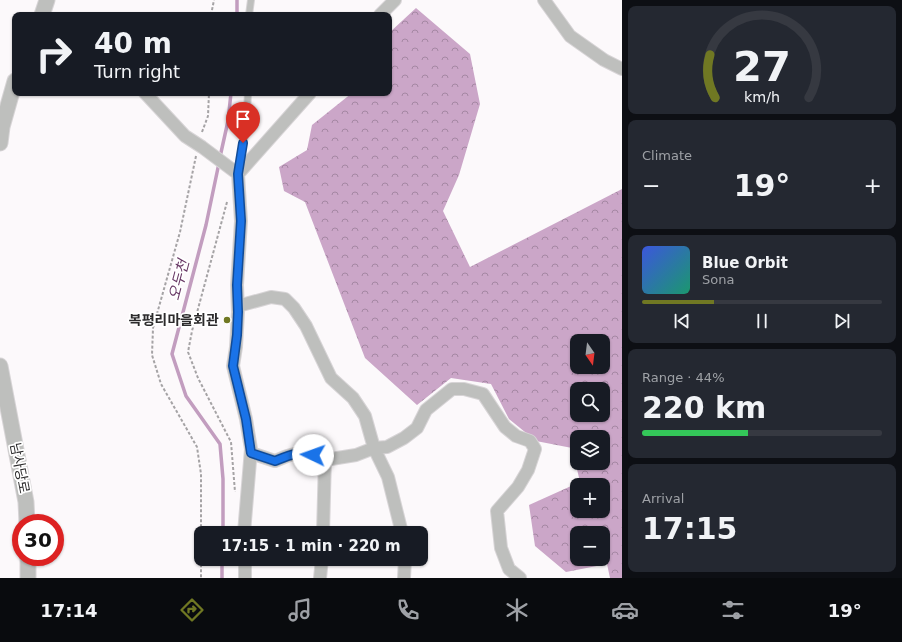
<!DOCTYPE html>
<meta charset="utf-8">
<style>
body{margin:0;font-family:"DejaVu Sans","Noto Sans KR",sans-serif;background:#242831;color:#f1f3f6;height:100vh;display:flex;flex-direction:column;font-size:15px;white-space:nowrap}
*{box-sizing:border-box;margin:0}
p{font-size:13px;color:#9ea1a6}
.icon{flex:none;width:22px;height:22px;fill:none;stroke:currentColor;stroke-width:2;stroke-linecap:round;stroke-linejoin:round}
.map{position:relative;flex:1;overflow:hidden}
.sheet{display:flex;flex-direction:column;gap:6px;padding:6px;background:#0d0f14;width:280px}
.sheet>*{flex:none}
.guide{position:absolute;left:12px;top:12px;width:380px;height:84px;border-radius:8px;box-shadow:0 1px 3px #0004;background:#171b24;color:#f1f3f6;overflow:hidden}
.needle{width:26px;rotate:166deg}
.buttons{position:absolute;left:570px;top:334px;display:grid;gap:8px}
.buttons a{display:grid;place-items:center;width:40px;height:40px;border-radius:8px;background:#171b24;box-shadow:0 1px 3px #0004;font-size:20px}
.speed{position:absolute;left:12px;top:514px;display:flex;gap:8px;font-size:20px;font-weight:700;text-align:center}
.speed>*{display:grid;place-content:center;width:52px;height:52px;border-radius:50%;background:#171b24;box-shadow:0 1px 3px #0004;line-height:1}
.speed .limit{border:6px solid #d22;background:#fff;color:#111}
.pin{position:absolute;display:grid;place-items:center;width:34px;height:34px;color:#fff;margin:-41px -17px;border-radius:50% 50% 50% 0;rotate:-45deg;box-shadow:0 0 4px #0007}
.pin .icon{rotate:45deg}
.me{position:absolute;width:44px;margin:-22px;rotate:273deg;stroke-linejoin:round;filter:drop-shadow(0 0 3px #0008)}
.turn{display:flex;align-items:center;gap:14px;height:84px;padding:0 16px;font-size:18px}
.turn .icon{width:52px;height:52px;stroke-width:2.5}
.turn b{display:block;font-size:28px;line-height:34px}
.big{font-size:30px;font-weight:800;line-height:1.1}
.sheet .widget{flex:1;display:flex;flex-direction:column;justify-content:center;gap:6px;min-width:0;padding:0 14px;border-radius:8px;background:#242831}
.sheet .dial{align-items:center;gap:0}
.dial svg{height:104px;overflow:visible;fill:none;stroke:#363941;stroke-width:7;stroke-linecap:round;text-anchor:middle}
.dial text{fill:#f1f3f6;stroke:none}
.song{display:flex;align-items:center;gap:12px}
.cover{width:48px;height:48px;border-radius:6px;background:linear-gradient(135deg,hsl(230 70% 55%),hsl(160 70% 35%))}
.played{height:4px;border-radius:2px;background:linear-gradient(90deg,#707823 30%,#363941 30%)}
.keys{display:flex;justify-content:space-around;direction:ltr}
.heat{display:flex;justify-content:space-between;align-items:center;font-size:22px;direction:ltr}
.charge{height:6px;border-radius:3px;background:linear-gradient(90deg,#34c759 44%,#363941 0)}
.trip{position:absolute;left:194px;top:526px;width:234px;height:40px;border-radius:8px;background:#171b24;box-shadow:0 1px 3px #0004;font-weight:800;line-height:40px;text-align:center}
.dock{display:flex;height:64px;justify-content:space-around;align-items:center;background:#090b0e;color:#9ea1a6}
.dock .icon{width:28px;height:28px}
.dock .on{color:#707823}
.dock b{font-size:18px;color:#f1f3f6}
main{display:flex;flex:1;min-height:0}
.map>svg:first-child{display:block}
.forest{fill:url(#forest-crowns);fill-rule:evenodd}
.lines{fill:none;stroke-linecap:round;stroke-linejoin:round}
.stream{stroke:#c29dbf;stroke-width:3.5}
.service-casing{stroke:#d7d4d6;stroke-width:8}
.minor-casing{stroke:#d7d4d6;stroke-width:14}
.tertiary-casing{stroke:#d7d4d6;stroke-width:17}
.path{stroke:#a5a3a5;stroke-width:2;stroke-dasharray:3 2;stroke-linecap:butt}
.service{stroke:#bebfbd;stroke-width:6}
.minor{stroke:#bebfbd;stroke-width:12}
.tertiary{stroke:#bebfbd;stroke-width:15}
.route-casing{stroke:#114b97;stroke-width:10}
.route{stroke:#1a73e8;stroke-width:7}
.poi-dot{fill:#707823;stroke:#fff;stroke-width:1.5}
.labels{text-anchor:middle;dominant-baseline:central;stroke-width:3.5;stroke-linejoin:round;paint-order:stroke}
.poi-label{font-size:14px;font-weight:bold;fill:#2c2b2c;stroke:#fff;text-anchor:end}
.street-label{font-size:14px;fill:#2c2b2c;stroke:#fff}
.water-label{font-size:15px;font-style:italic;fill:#673764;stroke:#fff}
</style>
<main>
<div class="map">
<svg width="622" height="578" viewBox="0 0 622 578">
<defs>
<pattern id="forest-crowns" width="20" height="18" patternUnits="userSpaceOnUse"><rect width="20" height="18" fill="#cba6c8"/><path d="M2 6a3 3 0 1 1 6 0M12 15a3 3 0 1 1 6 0" fill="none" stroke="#a587a3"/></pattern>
</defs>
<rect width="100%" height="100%" fill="#fcf9fb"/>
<!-- forest -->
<path class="forest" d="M 416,8 L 470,54 L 480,104 L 459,175 L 443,211 L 470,267 L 622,189 L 622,578 L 610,578 L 607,564 L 566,572 L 535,546 L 529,505 L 580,482 L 572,448 L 536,441 L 509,419 L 491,384 L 451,378 L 417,405 L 365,358 L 305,202 L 284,191 L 279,167 L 307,150 L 312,125 L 352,93 L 389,93 L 389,33 ZM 577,341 L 603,341 L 603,367 L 577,367 ZM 577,389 L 603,389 L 603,415 L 577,415 ZM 577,437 L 603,437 L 603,463 L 577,463 ZM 577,485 L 603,485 L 603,511 L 577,511 ZM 577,533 L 603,533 L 603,559 L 577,559 Z"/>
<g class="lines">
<!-- stream -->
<path class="stream" d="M 237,15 L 237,0
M 220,157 L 228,121 L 231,93
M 219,163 L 206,225 L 172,354 L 186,396 L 220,444 L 223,479 L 223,533
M 222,578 L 222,559"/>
<!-- service casing -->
<g class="service-casing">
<path id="service" d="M 249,15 L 251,0
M 239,171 L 246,128 L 248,93"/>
</g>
<!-- minor casing -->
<g class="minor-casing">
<path id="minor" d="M 544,0 L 570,36 L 604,60 L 622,69
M 380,15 L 395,0
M 145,93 L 185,136 L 202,147 L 238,174 L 241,221 L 237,285 L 238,312 L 236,347 L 233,366 L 246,419 L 251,449 L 244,533
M 238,174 L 310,93
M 238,306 L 271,297 L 285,299 L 294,308 L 306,326 L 331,378 L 353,398 L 365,416 L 374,448 L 388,477 L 402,533
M 251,453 L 275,461 L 287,456 L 302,452 L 331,459 L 356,455 L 374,448 L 387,447 L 404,438 L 417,428 L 426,410 L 452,389 L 464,389 L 483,394 L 505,427 L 516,436 L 530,441 L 535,449 L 528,470 L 518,487 L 497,511 L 501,548 L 509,569 L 520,578
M 323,533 L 325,458
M 245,559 L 245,578
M 320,578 L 322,559
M 404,578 L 405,559"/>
</g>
<!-- tertiary casing -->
<g class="tertiary-casing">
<path id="tertiary" d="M 42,15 L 47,0
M 0,143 L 2,127 L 15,81
M 0,366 L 26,502 L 27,523
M 28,578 L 28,557"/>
</g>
<!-- path -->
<path class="path" d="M 211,15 L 214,0
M 202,132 L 208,116 L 209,93
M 196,156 L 180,232 L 153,328 L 152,355 L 161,384 L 197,447 L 201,474 L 201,578
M 227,202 L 192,331 L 188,352 L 198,378 L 231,442 L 235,492"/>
<!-- service -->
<use href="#service" class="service"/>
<!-- minor -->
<use href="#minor" class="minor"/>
<!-- tertiary -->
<use href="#tertiary" class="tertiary"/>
</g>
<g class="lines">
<!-- route casing -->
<g class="route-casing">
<path id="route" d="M 243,143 L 238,174 L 241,221 L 237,285 L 238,312 L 237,335 L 233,366 L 246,419 L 251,453 L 275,461 C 290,455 298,451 313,455"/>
</g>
<!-- route -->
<use href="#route" class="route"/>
</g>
<!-- markers -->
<circle class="poi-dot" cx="227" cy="320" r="4"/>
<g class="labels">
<!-- poi labels -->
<g class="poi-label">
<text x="219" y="320">복평리마을회관</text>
</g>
<!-- street labels -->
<g class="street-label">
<text transform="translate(20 468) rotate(79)">남사당로</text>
</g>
<!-- water labels -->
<g class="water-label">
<text transform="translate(179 280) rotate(-75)">오두천</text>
</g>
</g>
</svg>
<div class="buttons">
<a><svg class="needle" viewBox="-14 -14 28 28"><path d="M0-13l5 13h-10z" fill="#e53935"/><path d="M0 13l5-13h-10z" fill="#9ea1a6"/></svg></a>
<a><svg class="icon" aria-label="search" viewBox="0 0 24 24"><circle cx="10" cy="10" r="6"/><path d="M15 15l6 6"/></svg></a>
<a><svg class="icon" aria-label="layers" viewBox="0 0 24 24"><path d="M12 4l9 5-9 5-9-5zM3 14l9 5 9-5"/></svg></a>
<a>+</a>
<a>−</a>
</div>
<div class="speed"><div class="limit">30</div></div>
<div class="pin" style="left:243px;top:143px;background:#d93025"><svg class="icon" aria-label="arrive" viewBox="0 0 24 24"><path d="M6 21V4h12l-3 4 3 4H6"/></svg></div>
<svg class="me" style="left:313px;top:455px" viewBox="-20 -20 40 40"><circle r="19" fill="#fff"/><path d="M0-13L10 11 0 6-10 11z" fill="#1a73e8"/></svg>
<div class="trip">17:15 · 1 min · 220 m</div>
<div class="guide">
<div class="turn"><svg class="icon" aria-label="right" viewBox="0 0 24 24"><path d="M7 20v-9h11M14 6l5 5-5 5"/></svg><div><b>40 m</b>Turn right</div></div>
</div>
</div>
<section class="sheet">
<div class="widget dial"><svg viewBox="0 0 100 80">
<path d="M14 69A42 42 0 1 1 86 69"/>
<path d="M14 69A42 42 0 0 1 10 36" stroke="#707823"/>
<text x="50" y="56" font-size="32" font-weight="700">27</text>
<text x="50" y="72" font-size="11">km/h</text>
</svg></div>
<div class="widget"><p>Climate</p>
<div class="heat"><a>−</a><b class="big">19°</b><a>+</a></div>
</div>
<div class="widget">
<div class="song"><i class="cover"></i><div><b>Blue Orbit</b><p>Sona</p></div></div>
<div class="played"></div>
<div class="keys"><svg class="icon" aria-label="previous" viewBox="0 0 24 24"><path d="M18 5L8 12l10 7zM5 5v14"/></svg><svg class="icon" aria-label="pause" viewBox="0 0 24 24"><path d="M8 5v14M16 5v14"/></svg><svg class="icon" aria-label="next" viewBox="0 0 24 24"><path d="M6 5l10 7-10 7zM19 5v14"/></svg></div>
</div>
<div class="widget"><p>Range · 44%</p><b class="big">220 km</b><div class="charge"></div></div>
<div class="widget"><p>Arrival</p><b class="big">17:15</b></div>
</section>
</main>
<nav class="dock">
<b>17:14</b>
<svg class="icon on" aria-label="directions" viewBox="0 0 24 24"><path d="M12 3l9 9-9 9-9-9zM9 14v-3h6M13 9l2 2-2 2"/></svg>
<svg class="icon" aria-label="music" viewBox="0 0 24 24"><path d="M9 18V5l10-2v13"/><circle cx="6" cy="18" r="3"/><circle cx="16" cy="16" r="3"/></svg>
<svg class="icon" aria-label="phone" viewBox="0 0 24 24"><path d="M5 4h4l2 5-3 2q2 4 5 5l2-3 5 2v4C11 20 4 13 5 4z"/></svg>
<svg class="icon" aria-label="climate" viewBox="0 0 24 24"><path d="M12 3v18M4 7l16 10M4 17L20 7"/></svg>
<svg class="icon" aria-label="car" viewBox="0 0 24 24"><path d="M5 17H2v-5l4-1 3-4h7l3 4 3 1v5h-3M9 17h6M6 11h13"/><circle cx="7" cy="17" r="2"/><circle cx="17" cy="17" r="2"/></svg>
<svg class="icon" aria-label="filters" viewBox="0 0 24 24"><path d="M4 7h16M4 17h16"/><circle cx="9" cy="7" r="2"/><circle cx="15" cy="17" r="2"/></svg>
<b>19°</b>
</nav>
